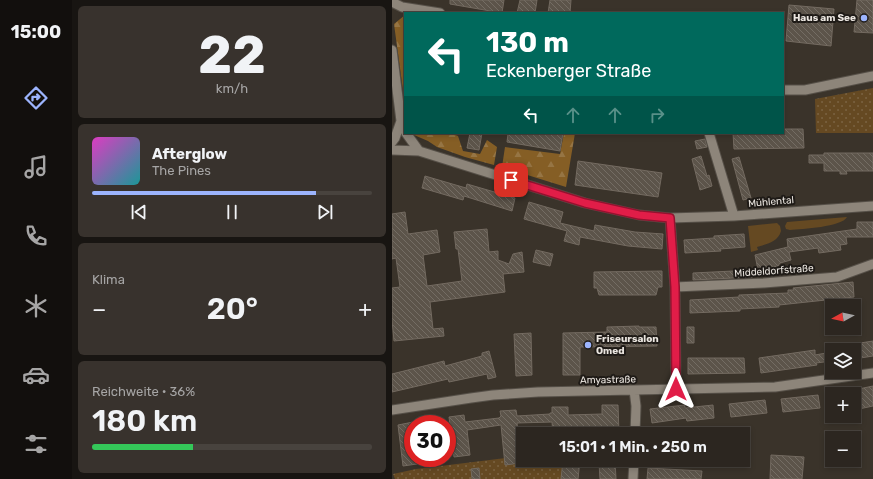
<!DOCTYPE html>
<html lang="de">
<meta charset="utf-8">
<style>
body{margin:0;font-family:Rubik,sans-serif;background:#38322d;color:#f1f3f6;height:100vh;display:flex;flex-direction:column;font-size:15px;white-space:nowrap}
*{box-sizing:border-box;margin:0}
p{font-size:13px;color:#a6a5a5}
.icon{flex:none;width:22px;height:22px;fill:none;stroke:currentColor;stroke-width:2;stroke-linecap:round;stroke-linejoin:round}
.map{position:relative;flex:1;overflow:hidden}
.panel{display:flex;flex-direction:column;gap:6px;padding:6px;background:#181512;width:320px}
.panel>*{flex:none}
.hud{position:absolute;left:12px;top:12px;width:380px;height:122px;border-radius:0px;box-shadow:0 2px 6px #0003,0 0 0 1px #48433e;background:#00695c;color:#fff;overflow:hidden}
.needle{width:26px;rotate:262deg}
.buttons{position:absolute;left:433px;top:299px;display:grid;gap:8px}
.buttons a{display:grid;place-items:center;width:36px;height:36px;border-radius:0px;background:#2c2620;box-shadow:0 2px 6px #0003,0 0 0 1px #48433e;font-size:20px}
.speed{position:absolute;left:12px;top:415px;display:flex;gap:8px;font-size:20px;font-weight:700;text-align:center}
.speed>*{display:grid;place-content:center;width:52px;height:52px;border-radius:50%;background:#2c2620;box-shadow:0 2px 6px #0003,0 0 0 1px #48433e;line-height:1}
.speed .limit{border:6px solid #d22;background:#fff;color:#111}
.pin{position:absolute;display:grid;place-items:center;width:34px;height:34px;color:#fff;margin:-17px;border-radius:8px;box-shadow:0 2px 6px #0006}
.me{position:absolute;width:44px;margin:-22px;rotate:0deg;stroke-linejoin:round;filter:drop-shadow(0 0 3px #0008)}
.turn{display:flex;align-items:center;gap:14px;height:84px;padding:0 16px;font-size:18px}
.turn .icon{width:52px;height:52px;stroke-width:2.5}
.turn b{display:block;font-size:28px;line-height:34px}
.lanes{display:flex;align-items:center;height:38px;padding:0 16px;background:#0003;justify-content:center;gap:20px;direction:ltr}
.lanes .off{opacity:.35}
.big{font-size:30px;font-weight:600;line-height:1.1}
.panel .card{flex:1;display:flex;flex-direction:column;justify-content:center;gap:6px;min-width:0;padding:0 14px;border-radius:6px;background:#38322d}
.panel .dial{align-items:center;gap:0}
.dial b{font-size:52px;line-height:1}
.song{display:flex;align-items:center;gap:12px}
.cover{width:48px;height:48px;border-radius:6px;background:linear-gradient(135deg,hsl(310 70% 55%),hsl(180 70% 35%))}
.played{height:4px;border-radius:2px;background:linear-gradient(90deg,#9cb4fd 80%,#48433e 80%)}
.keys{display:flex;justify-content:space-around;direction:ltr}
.heat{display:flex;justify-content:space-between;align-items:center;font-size:22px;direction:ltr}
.charge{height:6px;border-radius:3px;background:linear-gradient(90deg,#34c759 36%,#48433e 0)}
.trip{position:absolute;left:124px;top:427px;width:234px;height:40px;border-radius:0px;background:#2c2620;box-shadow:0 2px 6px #0003,0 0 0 1px #48433e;font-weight:600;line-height:40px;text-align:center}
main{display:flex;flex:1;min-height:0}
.dock{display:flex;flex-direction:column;width:72px;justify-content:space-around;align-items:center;background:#120f0d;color:#a6a5a5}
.dock .icon{width:28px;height:28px}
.dock .current{color:#9cb4fd}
.dock b{font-size:18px;color:#f1f3f6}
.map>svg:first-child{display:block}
.grass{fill:#654922}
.forest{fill:url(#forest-firs)}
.park{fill:url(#park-dots)}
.building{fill:url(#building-back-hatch);stroke:#736a60}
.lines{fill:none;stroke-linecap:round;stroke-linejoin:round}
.minor-casing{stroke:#565048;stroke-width:11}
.minor{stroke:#8d857a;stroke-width:9}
.route-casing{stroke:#92132f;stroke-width:10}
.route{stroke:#e11d48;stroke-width:7}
.poi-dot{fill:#9cb4fd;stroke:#1f1b17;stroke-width:1.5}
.labels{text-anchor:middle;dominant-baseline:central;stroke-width:4;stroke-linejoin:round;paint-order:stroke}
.poi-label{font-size:10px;font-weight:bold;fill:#ebe6e0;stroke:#1f1b17;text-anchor:end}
.street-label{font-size:10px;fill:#ebe6e0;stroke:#1f1b17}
</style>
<main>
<nav class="dock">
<b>15:00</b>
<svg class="icon current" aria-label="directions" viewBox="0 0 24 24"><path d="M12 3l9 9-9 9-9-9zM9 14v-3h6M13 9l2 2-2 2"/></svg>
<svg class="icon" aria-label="music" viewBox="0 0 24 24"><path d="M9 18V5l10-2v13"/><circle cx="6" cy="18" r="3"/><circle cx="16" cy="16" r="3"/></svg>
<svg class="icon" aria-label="phone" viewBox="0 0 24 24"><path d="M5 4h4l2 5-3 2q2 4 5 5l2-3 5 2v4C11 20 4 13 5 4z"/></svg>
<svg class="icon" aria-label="climate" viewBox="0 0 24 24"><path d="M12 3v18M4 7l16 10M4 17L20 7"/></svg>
<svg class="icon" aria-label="car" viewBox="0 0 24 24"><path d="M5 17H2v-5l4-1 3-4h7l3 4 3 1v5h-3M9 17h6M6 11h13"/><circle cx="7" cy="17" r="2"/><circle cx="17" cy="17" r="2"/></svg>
<svg class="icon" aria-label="filters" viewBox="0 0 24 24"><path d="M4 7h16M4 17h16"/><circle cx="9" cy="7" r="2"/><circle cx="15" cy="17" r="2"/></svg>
</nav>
<section class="panel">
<div class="card dial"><b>22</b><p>km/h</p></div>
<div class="card">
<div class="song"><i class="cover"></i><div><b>Afterglow</b><p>The Pines</p></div></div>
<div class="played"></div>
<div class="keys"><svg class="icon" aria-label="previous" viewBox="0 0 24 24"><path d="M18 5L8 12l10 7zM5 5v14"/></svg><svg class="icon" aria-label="pause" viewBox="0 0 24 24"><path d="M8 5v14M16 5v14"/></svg><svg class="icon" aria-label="next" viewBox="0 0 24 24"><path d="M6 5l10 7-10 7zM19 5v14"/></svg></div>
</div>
<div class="card"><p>Klima</p>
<div class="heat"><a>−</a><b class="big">20°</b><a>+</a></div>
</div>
<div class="card"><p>Reichweite · 36%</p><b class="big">180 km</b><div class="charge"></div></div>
</section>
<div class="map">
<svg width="481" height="479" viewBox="0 0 481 479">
<defs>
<pattern id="forest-firs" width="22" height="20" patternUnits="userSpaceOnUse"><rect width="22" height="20" fill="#855e25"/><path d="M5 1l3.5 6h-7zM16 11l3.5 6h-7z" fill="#967544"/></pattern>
<pattern id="park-dots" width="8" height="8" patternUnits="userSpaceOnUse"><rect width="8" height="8" fill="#654922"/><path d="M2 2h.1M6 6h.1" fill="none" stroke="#7b6342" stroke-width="1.8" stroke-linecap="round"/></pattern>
<pattern id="building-back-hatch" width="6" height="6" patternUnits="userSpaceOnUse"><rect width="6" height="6" fill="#5c544a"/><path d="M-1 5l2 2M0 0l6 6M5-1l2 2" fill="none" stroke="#746d64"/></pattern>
</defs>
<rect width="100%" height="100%" fill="#3a332a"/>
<!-- grass -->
<path class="grass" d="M 455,217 C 450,227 410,229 398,230 L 394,229 L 393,226 L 395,222 Z
M 385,223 L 388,226 L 389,231 C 386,242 375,244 365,247 L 366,250 L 359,252 L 356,226 Z"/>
<!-- forest -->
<path class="forest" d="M 13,15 L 13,105 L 2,24 Z
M 20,133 L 58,133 L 66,136 L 71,151 L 88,154 L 95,140 L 105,147 L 102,165 L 73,157 L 45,147 L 36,141 L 22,135 Z
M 172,133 L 183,133 L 174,187 L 110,167 L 113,147 L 168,154 Z"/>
<!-- park -->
<path class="park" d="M 481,88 L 481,133 L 424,133 L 423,99 Z
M 131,456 L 131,460 L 180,460 L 178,479 L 3,479 L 1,474 L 24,469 Z"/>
<!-- building -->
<path class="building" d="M 58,0 L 112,0 L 110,13 L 58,4 Z
M 128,0 L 145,0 L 143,13 L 125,13 Z
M 158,0 L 179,0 L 178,13 L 156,13 Z
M 465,0 L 481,0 L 481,33 L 462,32 Z
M 397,5 L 442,9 L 439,46 L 394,41 Z
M 391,129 L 411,129 L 412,148 L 342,149 L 341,133 L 391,133 Z
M 78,133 L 90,133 L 87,150 L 75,148 Z
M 121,133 L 171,133 L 168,151 L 115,142 L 116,134 L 121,134 Z
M 313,139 L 315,147 L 305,149 L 303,141 Z
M 432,153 L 481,153 L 481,171 L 454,171 L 455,174 L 448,174 L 448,171 L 432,171 L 432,163 L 417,163 L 417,155 L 432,155 Z
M 309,156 L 315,176 L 317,175 L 320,186 L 308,190 L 300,159 Z
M 347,157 L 359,198 L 351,200 L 340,159 Z
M 186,161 L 270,173 L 266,197 L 183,185 Z
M 33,176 L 74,188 L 75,184 L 123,198 L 120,211 L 72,196 L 71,200 L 30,188 Z
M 137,202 L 171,212 L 168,223 L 202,231 L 203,225 L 243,232 L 271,234 L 270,249 L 236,246 L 188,237 L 187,245 L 172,241 L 175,231 L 132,219 Z
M 13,212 L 16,234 L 45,230 L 48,252 L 31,255 L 35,286 L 70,281 L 66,249 L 64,249 L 62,232 L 95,229 L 97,252 L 106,251 L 106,260 L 117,264 L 121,254 L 130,252 L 132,272 L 111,274 L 113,292 L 38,302 L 41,329 L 51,328 L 52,336 L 2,341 L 0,320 L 0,288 L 8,287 L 4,258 L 0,259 L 0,214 Z
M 465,222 L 481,222 L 481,237 L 454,237 L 455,244 L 448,245 L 449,250 L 427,253 L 426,248 L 397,252 L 399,260 L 388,263 L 386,266 L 366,270 L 363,255 L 396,247 L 395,239 L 465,229 Z
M 352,234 L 353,247 L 328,249 L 329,251 L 293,253 L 292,240 L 322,238 L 322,236 Z
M 144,250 L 161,254 L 158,266 L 141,262 Z
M 361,270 L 361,277 L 301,280 L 301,273 Z
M 270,271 L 270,287 L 266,287 L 264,295 L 207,295 L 205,288 L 202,288 L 202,272 Z
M 461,282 L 462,297 L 387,305 L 387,307 L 348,309 L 348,311 L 298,313 L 298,300 L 347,297 L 347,295 L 396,293 L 396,290 L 402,290 L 401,288 Z
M 247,326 L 247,327 L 264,327 L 265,346 L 188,347 L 188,375 L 171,375 L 171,333 L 215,332 L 215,327 Z
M 295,327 L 302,327 L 302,343 L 295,343 Z
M 139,333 L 140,375 L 124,376 L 122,334 Z
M 481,341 L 481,356 L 462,359 L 462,344 Z
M 423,350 L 423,355 L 440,352 L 440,361 L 424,363 L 425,365 L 369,373 L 367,358 Z
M 97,351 L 104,377 L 96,379 L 95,374 L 57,382 L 56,379 L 0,392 L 0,374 L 52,361 L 53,366 L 90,356 L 90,353 Z
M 296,358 L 352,358 L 353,373 L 296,374 Z
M 481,386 L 481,406 L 462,410 L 462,390 Z
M 426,395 L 428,408 L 391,412 L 389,399 Z
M 373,400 L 375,413 L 339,417 L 337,404 Z
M 210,405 L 226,405 L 227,433 L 161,434 L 160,422 L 125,423 L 129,463 L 113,465 L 109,425 L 75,430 L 78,455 L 62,457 L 57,417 L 72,415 L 73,422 L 107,418 L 109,416 L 108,411 L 124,410 L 125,416 L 158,414 L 158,413 L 160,413 L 160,407 L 176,407 L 176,415 L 210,414 Z
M 293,405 L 293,408 L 321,405 L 322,418 L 295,421 L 294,418 L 260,423 L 258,409 Z
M 21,422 L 21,458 L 38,458 L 39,462 L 11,466 L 6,425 Z
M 379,455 L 412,457 L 410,479 L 378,479 Z
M 171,460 L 188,460 L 186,479 L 169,479 Z
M 210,460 L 223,460 L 224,479 L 208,479 L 207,463 L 210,463 Z
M 87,468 L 88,479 L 80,479 L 79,469 Z
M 256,468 L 310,471 L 309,479 L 255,479 Z"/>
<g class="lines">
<!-- minor casing -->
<g class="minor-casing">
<path id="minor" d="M 0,2 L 10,7 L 48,13
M 0,50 L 9,121 L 13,130
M 391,90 L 413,90 L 481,76
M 14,133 L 27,151
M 317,133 L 342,216
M 0,142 L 3,138 L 9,121
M 0,150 L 27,151 L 193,203 L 247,215 L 278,218 L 342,216 L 481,206
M 278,218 L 283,287 L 284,389
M 283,287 L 372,283 L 445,277 L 481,264
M 242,390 L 244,406 L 243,434
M 0,410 L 79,398 L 101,395 L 146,392 L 383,387 L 481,373
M 241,479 L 242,460"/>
</g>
<!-- minor -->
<use href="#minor" class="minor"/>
</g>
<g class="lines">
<!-- route casing -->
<g class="route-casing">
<path id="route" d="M 119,180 L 193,203 L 247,215 L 278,218 L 283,287 L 284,389"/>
</g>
<!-- route -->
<use href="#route" class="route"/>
</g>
<!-- markers -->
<g class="poi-dot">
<circle cx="472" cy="18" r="4"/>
<circle cx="196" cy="345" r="4"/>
</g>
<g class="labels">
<!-- poi labels -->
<g class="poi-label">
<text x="464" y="18">Haus am See</text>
<text x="204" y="339" text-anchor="start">Friseursalon<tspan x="204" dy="12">Omed</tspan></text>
</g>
<!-- street labels -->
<g class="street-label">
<text transform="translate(379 202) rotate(-5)">Mühlental</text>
<text transform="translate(382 271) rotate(-4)">Middeldorfstraße</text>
<text transform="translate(216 380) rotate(-1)">Amyastraße</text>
</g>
</g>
</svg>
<div class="buttons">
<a><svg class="needle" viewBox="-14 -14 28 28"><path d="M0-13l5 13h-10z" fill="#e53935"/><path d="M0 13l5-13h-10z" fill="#a6a5a5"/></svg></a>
<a><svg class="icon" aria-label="layers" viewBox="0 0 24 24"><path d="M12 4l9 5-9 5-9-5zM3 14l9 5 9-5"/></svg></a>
<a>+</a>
<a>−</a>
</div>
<div class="speed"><div class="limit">30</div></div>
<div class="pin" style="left:119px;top:180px;background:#d93025"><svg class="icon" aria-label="arrive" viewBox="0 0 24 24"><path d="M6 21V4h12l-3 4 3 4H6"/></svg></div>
<svg class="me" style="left:284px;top:389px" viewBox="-20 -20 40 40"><path d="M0-17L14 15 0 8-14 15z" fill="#e11d48" stroke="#fff" stroke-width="4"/></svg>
<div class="trip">15:01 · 1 Min. · 250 m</div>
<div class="hud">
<div class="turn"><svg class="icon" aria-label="left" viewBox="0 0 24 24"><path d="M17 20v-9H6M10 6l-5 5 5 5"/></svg><div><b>130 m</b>Eckenberger Straße</div></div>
<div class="lanes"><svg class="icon" aria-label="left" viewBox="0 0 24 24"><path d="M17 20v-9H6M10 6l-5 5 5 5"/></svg><svg class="icon off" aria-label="ahead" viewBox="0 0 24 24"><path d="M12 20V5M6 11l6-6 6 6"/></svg><svg class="icon off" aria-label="ahead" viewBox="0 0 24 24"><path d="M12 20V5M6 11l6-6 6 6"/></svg><svg class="icon off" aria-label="right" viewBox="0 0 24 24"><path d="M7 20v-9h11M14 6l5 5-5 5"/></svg></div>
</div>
</div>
</main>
